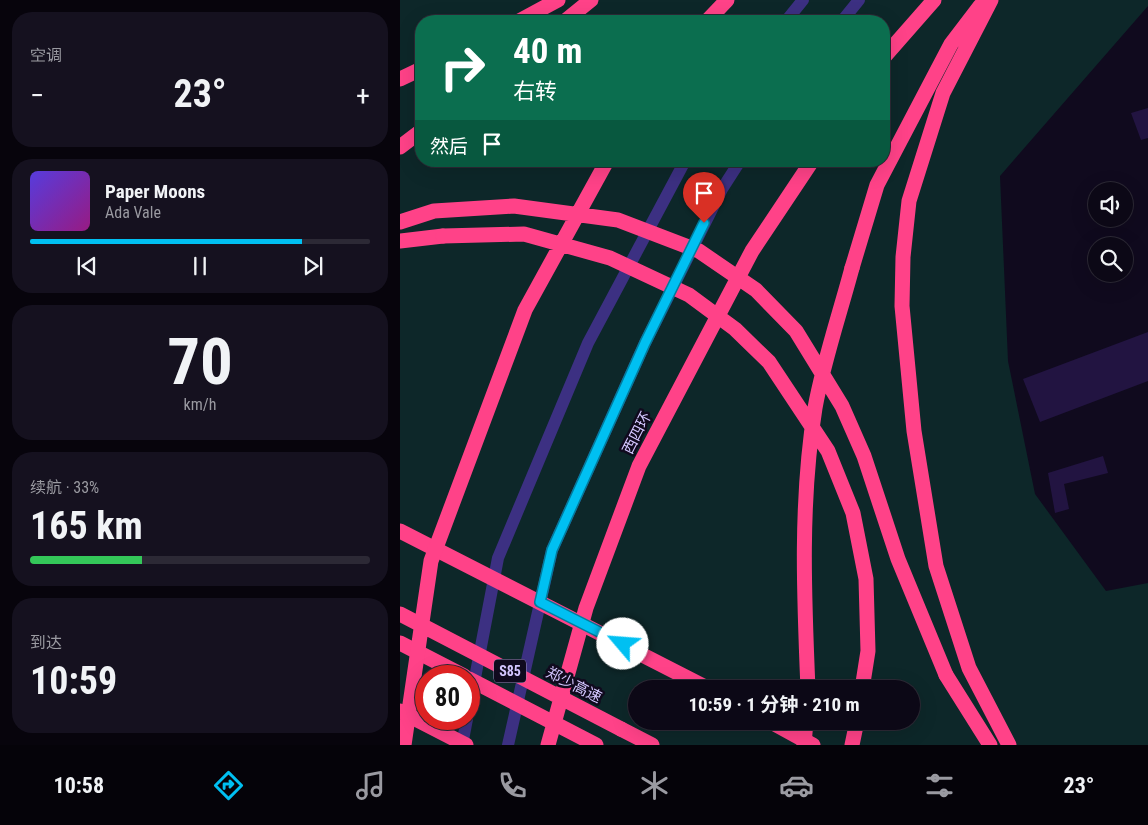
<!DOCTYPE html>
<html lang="zh">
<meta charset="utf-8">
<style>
body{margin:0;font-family:"Roboto Condensed","Noto Sans SC",sans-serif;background:#15111f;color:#f1f3f6;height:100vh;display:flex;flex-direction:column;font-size:19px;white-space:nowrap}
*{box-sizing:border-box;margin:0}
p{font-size:16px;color:#9a9aa1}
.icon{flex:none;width:28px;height:28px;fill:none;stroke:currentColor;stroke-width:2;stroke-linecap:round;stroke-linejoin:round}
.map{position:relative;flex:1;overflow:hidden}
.drawer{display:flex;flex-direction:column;gap:12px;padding:12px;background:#07040c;width:400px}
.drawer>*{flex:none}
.guide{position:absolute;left:15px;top:15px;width:475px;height:152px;border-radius:20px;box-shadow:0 5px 20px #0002,0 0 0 1px #2c2935;background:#0b6e4f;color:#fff;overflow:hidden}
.buttons{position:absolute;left:688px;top:182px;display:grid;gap:10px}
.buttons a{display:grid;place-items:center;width:45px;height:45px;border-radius:50%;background:#0c0816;box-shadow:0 5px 20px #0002,0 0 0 1px #2c2935;font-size:25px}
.speed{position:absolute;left:15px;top:665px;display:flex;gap:10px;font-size:25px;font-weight:700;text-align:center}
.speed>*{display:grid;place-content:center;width:65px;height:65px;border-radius:50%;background:#0c0816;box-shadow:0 5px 20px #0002,0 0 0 1px #2c2935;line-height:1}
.speed .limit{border:8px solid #d22;background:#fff;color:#111}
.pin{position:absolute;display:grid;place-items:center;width:42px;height:42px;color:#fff;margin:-51px -21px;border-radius:50% 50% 50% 0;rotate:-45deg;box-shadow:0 0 5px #0007}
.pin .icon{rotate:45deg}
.me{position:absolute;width:55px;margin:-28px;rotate:297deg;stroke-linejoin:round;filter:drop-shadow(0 0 4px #0008)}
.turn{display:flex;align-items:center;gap:18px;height:105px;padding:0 15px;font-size:22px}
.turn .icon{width:65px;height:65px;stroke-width:2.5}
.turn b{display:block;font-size:35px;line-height:42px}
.then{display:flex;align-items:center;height:48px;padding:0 15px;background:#0003;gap:10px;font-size:19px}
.big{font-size:38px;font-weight:700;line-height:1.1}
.drawer .card{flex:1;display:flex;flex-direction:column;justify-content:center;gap:8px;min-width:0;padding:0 18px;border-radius:20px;background:#15111f}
.drawer .dial{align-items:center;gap:0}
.dial b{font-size:65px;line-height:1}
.song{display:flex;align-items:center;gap:15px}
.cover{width:60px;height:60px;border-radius:8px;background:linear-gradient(135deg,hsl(250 70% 55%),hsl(310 70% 35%))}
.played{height:5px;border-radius:2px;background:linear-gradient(90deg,#00c0f2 80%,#2c2935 80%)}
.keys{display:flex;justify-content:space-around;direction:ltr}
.heat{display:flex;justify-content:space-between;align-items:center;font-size:28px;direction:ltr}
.charge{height:8px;border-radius:4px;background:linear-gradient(90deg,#34c759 33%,#2c2935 0)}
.trip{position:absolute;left:228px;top:680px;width:292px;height:50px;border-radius:25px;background:#0c0816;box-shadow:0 5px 20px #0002,0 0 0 1px #2c2935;font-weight:700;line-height:50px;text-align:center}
.menu{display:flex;height:80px;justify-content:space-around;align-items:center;background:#050309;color:#9a9aa1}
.menu .icon{width:35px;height:35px}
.menu .on{color:#00c0f2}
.menu b{font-size:22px;color:#f1f3f6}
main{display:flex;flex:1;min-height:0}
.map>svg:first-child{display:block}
.green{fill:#0d2729;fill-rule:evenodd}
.building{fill:#221441}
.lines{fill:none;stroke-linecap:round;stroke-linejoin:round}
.minor{stroke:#3c3082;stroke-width:12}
.highway{stroke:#ff4288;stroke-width:15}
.highway-bridge{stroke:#ff4288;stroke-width:15}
.route-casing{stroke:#007d9d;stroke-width:12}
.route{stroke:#00c0f2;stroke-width:9}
.labels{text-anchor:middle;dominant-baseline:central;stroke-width:5;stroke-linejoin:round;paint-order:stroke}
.shield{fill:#100a1e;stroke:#998ebc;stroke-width:1}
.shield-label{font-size:14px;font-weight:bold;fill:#d4c7ff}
.street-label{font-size:15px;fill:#d4c7ff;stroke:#100a1e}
</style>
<main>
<section class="drawer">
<div class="card"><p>空调</p>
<div class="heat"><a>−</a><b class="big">23°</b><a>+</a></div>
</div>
<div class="card">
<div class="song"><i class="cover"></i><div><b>Paper Moons</b><p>Ada Vale</p></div></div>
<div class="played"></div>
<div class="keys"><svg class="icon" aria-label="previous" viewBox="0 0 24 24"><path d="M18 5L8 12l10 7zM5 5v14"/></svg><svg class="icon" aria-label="pause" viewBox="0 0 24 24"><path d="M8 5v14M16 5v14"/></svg><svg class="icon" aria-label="next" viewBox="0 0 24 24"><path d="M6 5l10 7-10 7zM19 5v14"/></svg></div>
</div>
<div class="card dial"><b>70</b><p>km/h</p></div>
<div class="card"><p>续航 · 33%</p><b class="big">165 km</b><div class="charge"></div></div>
<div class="card"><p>到达</p><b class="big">10:59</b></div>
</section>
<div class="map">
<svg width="748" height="745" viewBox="0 0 748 745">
<rect width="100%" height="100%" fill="#100a1e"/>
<!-- green -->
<path class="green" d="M 0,0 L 748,0 L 748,6 L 600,176 L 608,361 L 635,494 L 706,591 L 748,583 L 748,745 L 0,745 ZM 21,21 L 484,21 L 484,161 L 21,161 ZM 26,676 L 69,676 L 69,719 L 26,719 ZM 236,689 L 511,689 L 511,721 L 236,721 Z"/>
<!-- building -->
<path class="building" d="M 748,108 L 748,138 L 741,140 L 731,113 Z
M 748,332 L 748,381 L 640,422 L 623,379 Z
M 703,456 L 708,473 L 664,484 L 669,509 L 655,513 L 648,473 Z"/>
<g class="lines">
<!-- minor -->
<path class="minor" d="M 386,21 L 403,0
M 442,21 L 459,0
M 69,709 L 98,558 L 188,343 L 285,161
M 62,745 L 67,719
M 108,745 L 152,550 L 245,343 L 322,189 L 340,161"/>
<!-- highway -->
<path class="highway" d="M 591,0 L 543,93 L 509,201 L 503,257 L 502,306 L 514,431 L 536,566 L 569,668 L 609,745
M 119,21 L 158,0
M 165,21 L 191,0
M 307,21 L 327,0
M 484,57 L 534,0
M 0,79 L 21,69
M 0,147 L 21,131
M 0,241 L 43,236
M 452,268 L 477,185 L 551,44 L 580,6
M 0,531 L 309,689
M 0,643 L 64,676
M 546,675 L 590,745
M 0,711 L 66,745
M 369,721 L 413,745
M 221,729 L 252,745
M 452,745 L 457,721"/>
<!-- highway-bridge -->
<path class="highway-bridge" d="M 0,222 L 34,211 L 114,206 L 218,220 L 299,251 L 356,290 L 396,331 L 442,406 L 464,456 L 498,559 L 546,675
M 43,236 L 124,234 L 210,258 L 289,295 L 335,329 L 369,362 L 428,451 L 453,513 L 466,579 L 468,651 L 462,689
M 0,614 L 221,729
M 69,679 L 196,745
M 408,689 C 404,595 400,501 415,408 C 423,363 440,313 452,268
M 4,745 L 31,561 L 125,310 L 207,161
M 148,745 L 186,608 L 239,466 L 352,251 L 412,161
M 404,745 L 406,721"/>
</g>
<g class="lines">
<!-- route casing -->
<g class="route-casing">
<path id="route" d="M 223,644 L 140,602 L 152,550 L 245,343 L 304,223"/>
</g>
<!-- route -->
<use href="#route" class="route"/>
</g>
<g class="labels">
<!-- shield labels -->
<rect class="shield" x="94" y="659.5" width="32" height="23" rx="4"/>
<g class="shield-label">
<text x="110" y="671">S85</text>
</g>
<!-- street labels -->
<g class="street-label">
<text transform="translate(237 433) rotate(-63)">西四环</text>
<text transform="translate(174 685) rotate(27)">郑少高速</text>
</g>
</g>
</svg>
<div class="buttons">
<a><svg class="icon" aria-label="sound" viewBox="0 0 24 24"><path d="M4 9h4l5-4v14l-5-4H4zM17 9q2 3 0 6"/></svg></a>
<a><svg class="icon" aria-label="search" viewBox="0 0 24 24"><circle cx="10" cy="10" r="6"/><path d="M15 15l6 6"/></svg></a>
</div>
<div class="speed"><div class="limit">80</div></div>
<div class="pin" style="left:304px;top:223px;background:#d93025"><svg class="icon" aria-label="arrive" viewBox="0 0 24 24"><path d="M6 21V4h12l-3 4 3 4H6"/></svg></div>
<svg class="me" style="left:223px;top:644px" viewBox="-20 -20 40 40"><circle r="19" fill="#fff"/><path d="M0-13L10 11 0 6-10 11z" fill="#00c0f2"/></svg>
<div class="trip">10:59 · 1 分钟 · 210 m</div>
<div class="guide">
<div class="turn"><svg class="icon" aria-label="right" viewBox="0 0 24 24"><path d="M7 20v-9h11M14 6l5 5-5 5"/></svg><div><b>40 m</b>右转</div></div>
<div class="then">然后<svg class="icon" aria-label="arrive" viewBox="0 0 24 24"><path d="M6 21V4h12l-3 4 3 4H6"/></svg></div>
</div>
</div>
</main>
<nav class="menu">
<b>10:58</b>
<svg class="icon on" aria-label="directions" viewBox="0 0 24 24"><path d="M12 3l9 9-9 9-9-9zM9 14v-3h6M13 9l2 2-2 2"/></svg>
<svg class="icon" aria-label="music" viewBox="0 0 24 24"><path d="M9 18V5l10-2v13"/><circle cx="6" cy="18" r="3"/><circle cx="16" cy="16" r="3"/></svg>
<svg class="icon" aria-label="phone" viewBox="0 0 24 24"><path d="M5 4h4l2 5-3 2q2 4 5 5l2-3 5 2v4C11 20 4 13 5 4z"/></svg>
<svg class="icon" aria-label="climate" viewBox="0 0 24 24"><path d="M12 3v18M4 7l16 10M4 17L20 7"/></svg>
<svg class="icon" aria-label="car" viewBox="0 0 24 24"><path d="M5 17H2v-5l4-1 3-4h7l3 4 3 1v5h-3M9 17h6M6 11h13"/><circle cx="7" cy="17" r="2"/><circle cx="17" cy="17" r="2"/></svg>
<svg class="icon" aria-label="filters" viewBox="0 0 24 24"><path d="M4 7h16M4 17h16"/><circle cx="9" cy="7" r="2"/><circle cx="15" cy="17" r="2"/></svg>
<b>23°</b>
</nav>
